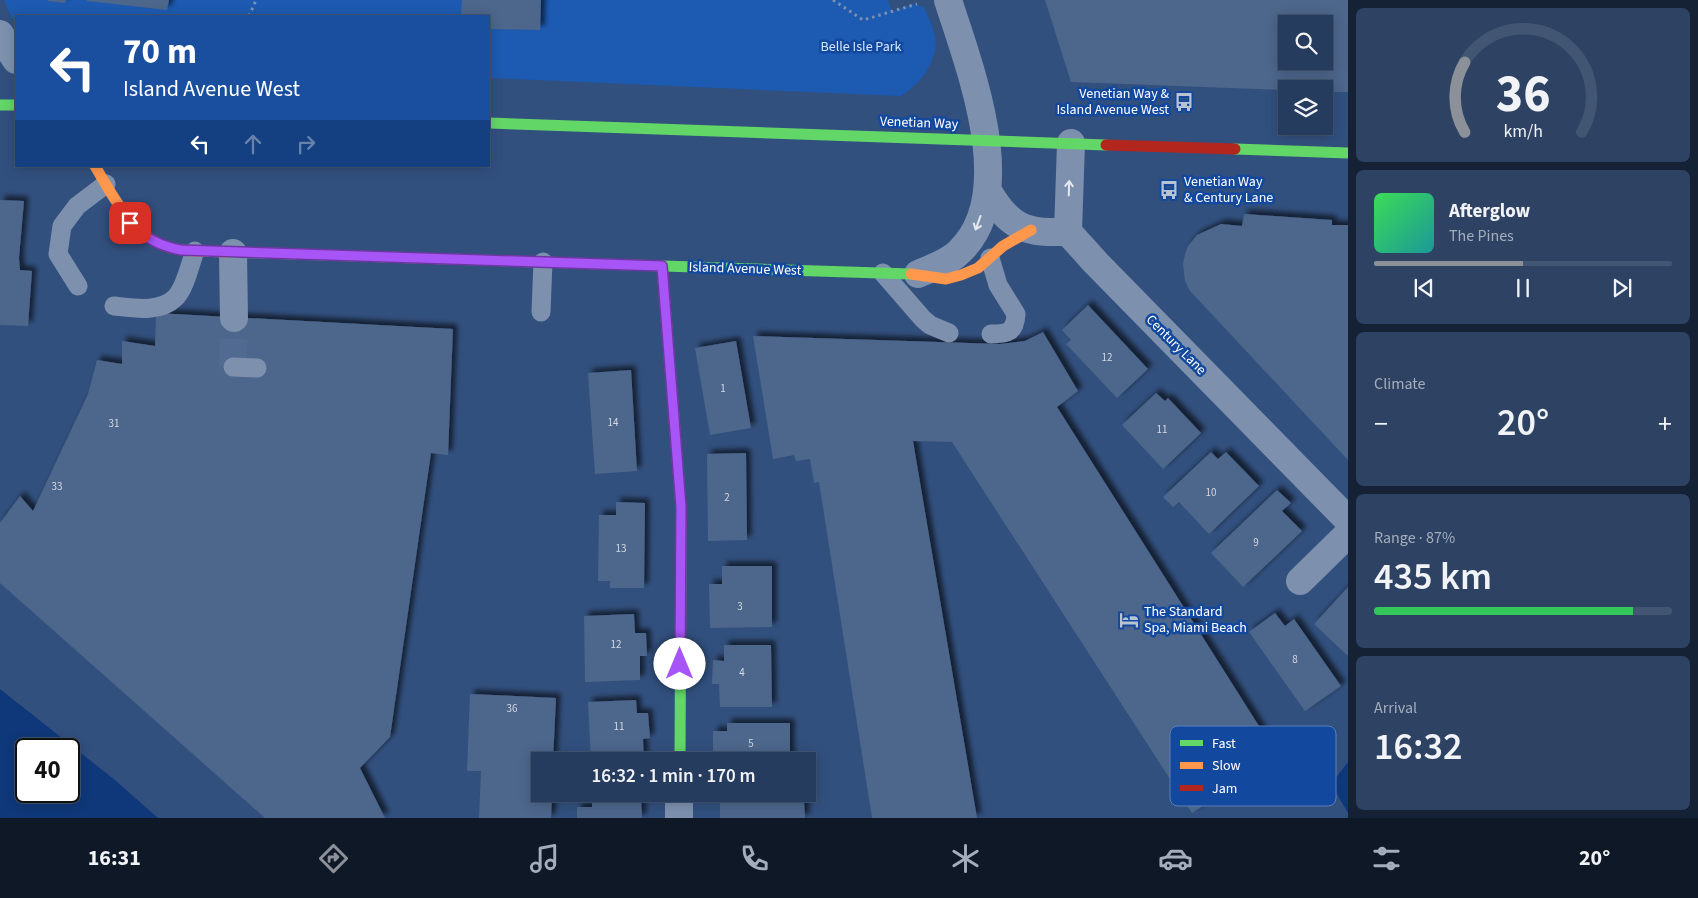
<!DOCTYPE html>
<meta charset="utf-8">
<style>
body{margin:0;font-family:"Source Sans 3",sans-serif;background:#2e4364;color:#f1f3f6;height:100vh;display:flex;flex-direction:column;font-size:19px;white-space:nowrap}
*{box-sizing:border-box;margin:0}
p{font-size:16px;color:#a4adbc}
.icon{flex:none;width:28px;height:28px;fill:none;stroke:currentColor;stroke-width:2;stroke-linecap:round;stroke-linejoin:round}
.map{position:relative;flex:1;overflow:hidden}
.side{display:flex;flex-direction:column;gap:8px;padding:8px;background:#152134;width:350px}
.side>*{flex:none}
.hud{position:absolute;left:15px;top:15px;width:475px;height:152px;border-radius:0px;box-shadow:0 2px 12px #0003,0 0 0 1px #425673;background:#1a4fa0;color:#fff;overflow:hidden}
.fabs{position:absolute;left:1278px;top:15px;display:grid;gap:10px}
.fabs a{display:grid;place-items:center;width:55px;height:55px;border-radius:0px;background:#263c5e;box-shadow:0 2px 12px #0003,0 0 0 1px #425673;font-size:25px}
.speed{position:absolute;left:15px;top:738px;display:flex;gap:10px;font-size:25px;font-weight:700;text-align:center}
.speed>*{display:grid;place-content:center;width:65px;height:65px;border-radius:50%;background:#263c5e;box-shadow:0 2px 12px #0003,0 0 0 1px #425673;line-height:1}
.speed .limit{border:2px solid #111;border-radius:8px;background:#fff;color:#111}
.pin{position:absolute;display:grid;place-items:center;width:42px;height:42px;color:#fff;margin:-21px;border-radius:10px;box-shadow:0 2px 8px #0006}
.me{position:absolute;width:55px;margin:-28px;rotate:0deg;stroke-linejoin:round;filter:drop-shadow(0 0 4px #0008)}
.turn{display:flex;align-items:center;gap:18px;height:105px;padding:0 25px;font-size:22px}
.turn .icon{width:65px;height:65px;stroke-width:2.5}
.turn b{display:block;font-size:35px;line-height:42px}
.lanes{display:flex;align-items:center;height:48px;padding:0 25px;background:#0003;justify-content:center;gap:25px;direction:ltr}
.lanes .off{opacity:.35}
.big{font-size:38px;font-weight:600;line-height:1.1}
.side .widget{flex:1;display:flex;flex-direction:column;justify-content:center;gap:8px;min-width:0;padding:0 18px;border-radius:8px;background:#2e4364}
.side .dial{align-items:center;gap:0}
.dial svg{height:130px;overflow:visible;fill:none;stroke:#425673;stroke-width:7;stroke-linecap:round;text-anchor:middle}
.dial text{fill:#f1f3f6;stroke:none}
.song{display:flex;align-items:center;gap:15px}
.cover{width:60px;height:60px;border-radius:8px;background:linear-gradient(135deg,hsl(130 70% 55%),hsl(180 70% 35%))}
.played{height:5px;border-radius:2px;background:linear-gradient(90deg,#8c9099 50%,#425673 50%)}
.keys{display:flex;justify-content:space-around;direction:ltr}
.heat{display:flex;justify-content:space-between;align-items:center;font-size:28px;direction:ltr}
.charge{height:8px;border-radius:4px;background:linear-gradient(90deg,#34c759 87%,#425673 0)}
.trip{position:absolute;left:531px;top:752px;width:285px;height:50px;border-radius:0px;background:#263c5e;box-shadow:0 2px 12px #0003,0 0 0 1px #425673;font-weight:600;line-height:50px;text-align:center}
.dock{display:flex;height:80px;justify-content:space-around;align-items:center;background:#0f1826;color:#a4adbc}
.dock .icon{width:35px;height:35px}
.dock .on{color:#8c9099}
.dock b{font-size:22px;color:#f1f3f6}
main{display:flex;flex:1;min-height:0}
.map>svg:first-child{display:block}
.green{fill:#1d5ab1}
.water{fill:#0f387a;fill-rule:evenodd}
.building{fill:#4d668b;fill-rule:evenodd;filter:url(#shadow)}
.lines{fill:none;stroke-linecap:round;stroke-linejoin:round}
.street-tunnel{stroke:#516a91;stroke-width:28;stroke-dasharray:28 14;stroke-linecap:butt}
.path{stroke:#7d91af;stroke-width:3;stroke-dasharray:2.5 4;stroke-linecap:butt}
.lane{stroke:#7d91af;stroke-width:19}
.street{stroke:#7d91af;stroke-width:28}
.fast{stroke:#63d668;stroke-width:11}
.slow{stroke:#ff974d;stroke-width:11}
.jam{stroke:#b3261e;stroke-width:11}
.oneway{stroke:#e5e9ef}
.route-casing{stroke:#6d37a1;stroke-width:12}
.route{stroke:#a855f7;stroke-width:9}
.labels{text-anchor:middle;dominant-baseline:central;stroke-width:5;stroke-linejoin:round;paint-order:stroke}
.number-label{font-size:11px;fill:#d2d9e2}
.park-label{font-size:14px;fill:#d2e4fe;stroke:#12499e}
.poi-label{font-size:14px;fill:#fff;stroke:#12499e;text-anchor:start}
.street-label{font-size:14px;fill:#fff;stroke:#12499e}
.key{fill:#12499e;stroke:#5980bb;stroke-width:1}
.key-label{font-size:14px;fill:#fff}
</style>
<main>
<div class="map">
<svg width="1348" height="818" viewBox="0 0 1348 818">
<defs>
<filter id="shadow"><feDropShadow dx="4.5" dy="-4.5" stdDeviation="2.5" flood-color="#0009"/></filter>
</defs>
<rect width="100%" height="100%" fill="#32507e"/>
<!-- green -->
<path class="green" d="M 4,0 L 888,0 L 892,12 L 912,4 L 924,7 C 929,19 936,32 936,45 C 936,49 934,53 933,57 C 927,75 917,85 901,96 L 489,78 L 489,16 L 16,16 L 16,27 Z"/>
<!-- water -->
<path class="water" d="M 0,689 L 115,780 L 158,818 L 0,818 ZM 26,749 L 69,749 L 69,791 L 26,791 Z
M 1348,762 L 1348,813 L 1331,784 Z"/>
<!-- building -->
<path class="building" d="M 48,0 L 66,0 L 65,3 L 48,1 Z
M 87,0 L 169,0 L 167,10 L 87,1 Z
M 462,0 L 541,0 L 540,30 L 489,29 L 489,16 L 461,16 Z
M 1045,0 L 1348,0 L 1348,92 L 1324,92 L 1324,89 L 1286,89 L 1286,90 L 1071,82 ZM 1286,24 L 1324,24 L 1324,61 L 1286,61 Z
M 0,200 L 24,201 L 19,258 L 20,270 L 32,271 L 28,326 L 0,325 Z
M 1244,214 L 1332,220 L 1332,225 L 1348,225 L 1348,460 L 1190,291 L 1185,281 L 1183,264 L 1185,254 L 1188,246 L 1197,235 L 1221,224 L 1242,226 Z
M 1088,305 L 1148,369 L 1117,398 L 1066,344 L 1071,340 L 1062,330 Z
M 156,313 L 453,329 L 448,455 L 431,453 L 390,737 L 360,768 L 385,818 L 265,818 L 0,583 L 0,523 L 20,496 L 33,511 L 88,394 L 97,360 L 122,364 L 122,341 L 155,346 Z
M 1043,332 L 1078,391 L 1057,407 L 1278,756 L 1192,813 L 952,442 L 913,441 L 977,818 L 872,818 L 819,482 L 814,483 L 810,459 L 796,461 L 794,455 L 773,459 L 753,336 L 1000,344 L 1025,341 Z
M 736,341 L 751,428 L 710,435 L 695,348 Z
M 631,370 L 637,471 L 595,474 L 588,373 Z
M 1156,393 L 1165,401 L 1168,398 L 1201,433 L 1163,469 L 1122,425 Z
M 1211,452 L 1218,459 L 1226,452 L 1259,486 L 1209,534 L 1179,502 L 1173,507 L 1163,497 Z
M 746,453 L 747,540 L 708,541 L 707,454 Z
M 1277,490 L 1291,503 L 1282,511 L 1302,531 L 1243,587 L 1211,553 Z
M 616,502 L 645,503 L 644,588 L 610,588 L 610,581 L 598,581 L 599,515 L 616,515 Z
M 722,566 L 772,566 L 772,627 L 710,628 L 709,584 L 722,584 Z
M 1348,587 L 1348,656 L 1314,624 Z
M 1275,613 L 1285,626 L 1294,619 L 1341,686 L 1305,711 L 1249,632 Z
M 634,614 L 635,633 L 646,633 L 647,656 L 640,656 L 640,680 L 585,682 L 584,616 Z
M 724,645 L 771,645 L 772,707 L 720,707 L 719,684 L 712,684 L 713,660 L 724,661 Z
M 470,694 L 556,698 L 553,761 L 540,761 L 540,794 L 552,794 L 551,818 L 479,818 L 481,771 L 467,771 Z
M 636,700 L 637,713 L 648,713 L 650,738 L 643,739 L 644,761 L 591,761 L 588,702 Z
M 727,723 L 790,723 L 790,761 L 722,761 L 722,755 L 713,755 L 713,731 L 727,731 Z
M 592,794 L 641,794 L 642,818 L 577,818 L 577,807 L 592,807 Z
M 733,794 L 790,794 L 791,801 L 804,801 L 805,818 L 720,818 L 720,803 L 733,803 Z"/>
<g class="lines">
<!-- street-tunnel -->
<path class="street-tunnel" d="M 233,367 L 234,318"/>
<!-- path -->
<path class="path" d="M 833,0 L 863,20 L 917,4
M 249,16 L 256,0"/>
<!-- lane -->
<path class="lane" d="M 990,258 L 998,285 L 1016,314 C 1015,332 1008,334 991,334
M 883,273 L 923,319 L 930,325 L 949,333
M 78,286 L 58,254 L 62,226 L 77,206 L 106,184
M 114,306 C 133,308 160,313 175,298 C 185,289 190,264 195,251
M 541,312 L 543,262
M 233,367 L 257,368"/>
<!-- street -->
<path class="street" d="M 0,34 L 16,60
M 1071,143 L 1068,232 L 1096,263 L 1348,520
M 988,191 C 998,208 1011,226 1032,230 C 1043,233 1056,232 1068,232
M 233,253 L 234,318
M 918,274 C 932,268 947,263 958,253 C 1021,196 969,67 948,0
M 1300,581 L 1348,534
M 679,818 L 679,794"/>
<!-- fast -->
<path class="fast" d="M 0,105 L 16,105
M 489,123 L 1106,145
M 1235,149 L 1348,153
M 228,252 L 911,274
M 680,761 L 681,529"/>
<!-- slow -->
<path class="slow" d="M 95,166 C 116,201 136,245 182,250 C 198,252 213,251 228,252
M 662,266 L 681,507 L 681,529
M 911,274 L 946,279 L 961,275 L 978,268 L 1003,246 L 1031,230"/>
<!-- jam -->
<path class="jam" d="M 1106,145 L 1235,149"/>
</g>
<!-- one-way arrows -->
<defs><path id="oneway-shaft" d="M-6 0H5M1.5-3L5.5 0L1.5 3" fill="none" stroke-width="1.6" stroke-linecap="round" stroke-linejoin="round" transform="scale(1.25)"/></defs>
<g class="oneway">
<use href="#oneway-shaft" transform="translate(1069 188) rotate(-88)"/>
<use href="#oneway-shaft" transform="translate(978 223) rotate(110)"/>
</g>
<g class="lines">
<!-- route casing -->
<g class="route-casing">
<path id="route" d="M 130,223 C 145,238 160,246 181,250 L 662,266 L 681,507 L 680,664"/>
</g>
<!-- route -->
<use href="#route" class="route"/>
</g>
<!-- icons -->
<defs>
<g id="bus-bare" transform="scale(1.5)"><path d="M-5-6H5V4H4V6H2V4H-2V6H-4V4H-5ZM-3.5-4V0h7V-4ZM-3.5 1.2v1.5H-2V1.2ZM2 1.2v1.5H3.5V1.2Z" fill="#b7c2d2" stroke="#12499e" stroke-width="2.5" paint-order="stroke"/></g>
<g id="hotel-bare" transform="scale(1.5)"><path d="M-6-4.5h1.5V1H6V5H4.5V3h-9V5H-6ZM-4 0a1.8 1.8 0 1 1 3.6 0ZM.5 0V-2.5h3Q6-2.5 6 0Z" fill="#b7c2d2" stroke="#12499e" stroke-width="2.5" paint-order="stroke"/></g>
</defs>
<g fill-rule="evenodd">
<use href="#bus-bare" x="1184" y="102"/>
<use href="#bus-bare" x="1169" y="190"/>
<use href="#hotel-bare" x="1129" y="620"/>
</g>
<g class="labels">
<!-- number labels -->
<g class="number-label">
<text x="1107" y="357">12</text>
<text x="723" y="388">1</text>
<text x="613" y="422">14</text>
<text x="114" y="423">31</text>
<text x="1162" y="429">11</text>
<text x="57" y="486">33</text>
<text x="1211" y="492">10</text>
<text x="727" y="497">2</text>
<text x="1256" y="542">9</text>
<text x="621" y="548">13</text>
<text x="740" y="606">3</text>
<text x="616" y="644">12</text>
<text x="1295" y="659">8</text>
<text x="742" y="672">4</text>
<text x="512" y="708">36</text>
<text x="619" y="726">11</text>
<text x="751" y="743">5</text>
</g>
<!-- park labels -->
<g class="park-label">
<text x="861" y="47">Belle Isle Park</text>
</g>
<!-- poi labels -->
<g class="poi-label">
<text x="1169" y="94" text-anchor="end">Venetian Way &amp;<tspan x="1169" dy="16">Island Avenue West</tspan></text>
<text x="1184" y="182">Venetian Way<tspan x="1184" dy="16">&amp; Century Lane</tspan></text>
<text x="1144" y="612">The Standard<tspan x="1144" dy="16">Spa, Miami Beach</tspan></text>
</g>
<!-- street labels -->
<g class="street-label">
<text transform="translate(919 123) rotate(2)">Venetian Way</text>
<text transform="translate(745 269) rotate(2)">Island Avenue West</text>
<text transform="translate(1176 345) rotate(45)">Century Lane</text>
</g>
</g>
<!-- legend -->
<rect x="1170" y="726" width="166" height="80" rx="8" class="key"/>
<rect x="1180" y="740" width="23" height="6" fill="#63d668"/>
<rect x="1180" y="762" width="23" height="7" fill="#ff974d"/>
<rect x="1180" y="785" width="23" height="6" fill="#b3261e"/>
<g class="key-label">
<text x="1212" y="748">Fast</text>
<text x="1212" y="770">Slow</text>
<text x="1212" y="793">Jam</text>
</g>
</svg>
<div class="fabs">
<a><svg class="icon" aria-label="search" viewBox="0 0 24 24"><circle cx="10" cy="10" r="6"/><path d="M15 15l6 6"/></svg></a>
<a><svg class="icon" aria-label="layers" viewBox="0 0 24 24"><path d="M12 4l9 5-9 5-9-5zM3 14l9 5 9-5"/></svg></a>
</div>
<div class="speed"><div class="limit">40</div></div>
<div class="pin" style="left:130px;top:223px;background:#d93025"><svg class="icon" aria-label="arrive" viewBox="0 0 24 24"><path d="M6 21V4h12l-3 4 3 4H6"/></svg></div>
<svg class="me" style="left:680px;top:664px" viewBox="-20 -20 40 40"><circle r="19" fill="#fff"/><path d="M0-13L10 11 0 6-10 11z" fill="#a855f7"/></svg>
<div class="trip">16:32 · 1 min · 170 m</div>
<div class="hud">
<div class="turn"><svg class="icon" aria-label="left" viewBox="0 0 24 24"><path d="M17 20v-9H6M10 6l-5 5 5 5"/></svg><div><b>70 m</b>Island Avenue West</div></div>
<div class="lanes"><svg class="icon" aria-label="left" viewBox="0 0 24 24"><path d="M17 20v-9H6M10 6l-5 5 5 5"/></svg><svg class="icon off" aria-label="ahead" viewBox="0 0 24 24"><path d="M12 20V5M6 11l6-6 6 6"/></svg><svg class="icon off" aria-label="right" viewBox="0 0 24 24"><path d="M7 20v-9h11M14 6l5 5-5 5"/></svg></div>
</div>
</div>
<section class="side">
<div class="widget dial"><svg viewBox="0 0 100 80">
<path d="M14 69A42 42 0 1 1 86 69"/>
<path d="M14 69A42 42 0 0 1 14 26" stroke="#8c9099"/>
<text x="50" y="56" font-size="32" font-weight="700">36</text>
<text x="50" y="72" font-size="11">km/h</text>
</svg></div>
<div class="widget">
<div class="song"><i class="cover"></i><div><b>Afterglow</b><p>The Pines</p></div></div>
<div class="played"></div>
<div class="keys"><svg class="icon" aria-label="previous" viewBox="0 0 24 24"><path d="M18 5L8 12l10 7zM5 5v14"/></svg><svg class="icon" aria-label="pause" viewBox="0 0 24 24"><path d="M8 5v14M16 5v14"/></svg><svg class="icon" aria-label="next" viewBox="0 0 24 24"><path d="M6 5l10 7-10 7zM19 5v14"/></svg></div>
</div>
<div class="widget"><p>Climate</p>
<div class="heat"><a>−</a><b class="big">20°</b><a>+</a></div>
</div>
<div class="widget"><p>Range · 87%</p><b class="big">435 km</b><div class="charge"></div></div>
<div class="widget"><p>Arrival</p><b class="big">16:32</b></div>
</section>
</main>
<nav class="dock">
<b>16:31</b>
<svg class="icon on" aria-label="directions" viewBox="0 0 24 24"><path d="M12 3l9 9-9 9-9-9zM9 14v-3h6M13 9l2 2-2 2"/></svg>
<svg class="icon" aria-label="music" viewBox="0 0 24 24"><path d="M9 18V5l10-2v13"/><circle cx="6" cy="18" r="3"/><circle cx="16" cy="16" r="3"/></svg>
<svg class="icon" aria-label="phone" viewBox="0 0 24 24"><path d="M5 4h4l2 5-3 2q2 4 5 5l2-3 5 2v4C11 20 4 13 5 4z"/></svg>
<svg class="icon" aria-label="climate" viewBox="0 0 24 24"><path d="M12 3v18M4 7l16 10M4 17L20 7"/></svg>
<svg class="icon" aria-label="car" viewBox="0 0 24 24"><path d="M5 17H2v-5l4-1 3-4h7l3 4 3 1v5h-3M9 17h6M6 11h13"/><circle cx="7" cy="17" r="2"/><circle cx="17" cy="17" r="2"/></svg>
<svg class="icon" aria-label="filters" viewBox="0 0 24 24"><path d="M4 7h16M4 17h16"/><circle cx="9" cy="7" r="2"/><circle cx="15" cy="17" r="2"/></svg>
<b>20°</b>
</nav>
